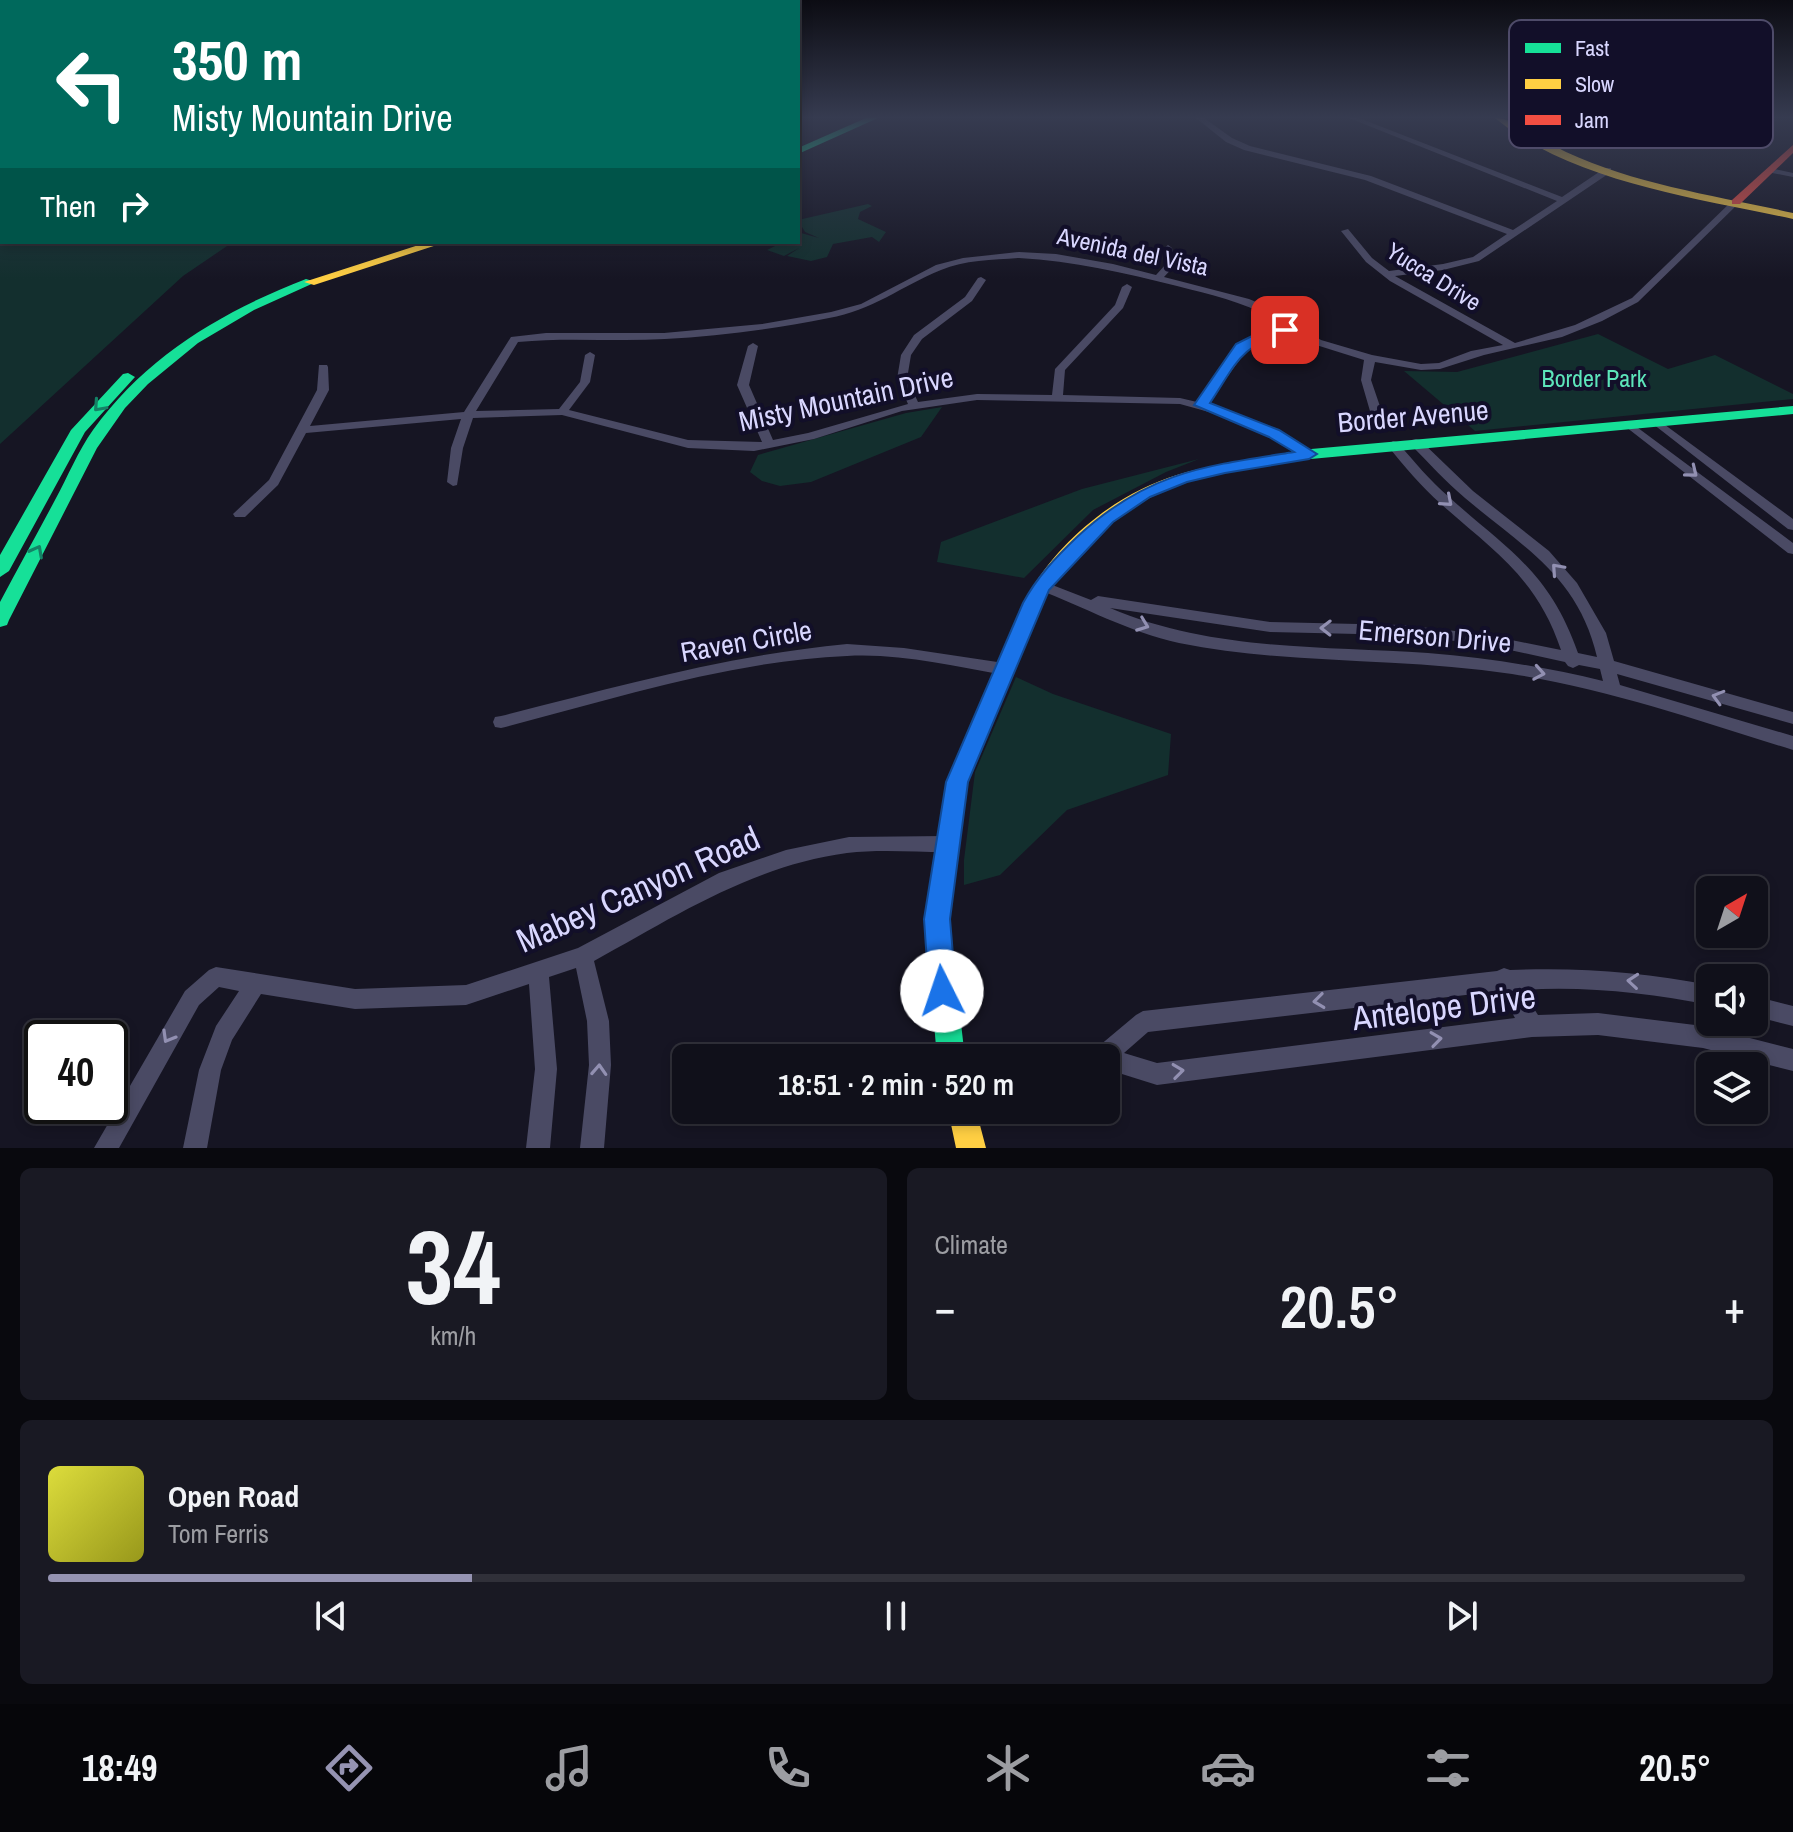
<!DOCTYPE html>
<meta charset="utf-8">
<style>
body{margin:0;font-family:"Archivo Narrow",sans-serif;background:#191923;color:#f1f3f6;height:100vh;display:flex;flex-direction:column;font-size:30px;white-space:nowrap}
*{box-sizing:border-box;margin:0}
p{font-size:26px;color:#9c9da2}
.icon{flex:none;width:44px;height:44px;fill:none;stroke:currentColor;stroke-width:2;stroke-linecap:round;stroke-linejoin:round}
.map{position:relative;height:1148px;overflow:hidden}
.details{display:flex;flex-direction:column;gap:20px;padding:20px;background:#09090e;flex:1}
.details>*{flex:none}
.guide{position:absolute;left:0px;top:0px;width:800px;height:244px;box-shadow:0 4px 12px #0003,0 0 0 2px #303039;background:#00695c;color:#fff;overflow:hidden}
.needle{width:52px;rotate:39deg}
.fabs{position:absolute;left:1696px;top:876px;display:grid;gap:16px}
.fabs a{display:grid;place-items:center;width:72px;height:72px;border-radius:12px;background:#10101a;box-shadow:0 4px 12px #0003,0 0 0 2px #303039;font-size:40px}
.speed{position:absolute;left:24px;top:1020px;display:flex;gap:16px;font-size:40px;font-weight:700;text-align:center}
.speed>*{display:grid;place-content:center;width:104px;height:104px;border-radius:50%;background:#10101a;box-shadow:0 4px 12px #0003,0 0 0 2px #303039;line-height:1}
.speed .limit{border:4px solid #111;border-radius:12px;background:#fff;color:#111}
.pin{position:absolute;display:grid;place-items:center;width:68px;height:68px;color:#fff;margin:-34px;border-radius:16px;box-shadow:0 4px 12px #0006}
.me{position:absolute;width:88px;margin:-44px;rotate:356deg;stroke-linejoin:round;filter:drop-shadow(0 0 6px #0008)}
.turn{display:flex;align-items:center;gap:28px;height:168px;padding:0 40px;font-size:36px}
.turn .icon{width:104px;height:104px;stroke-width:2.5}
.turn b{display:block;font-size:56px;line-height:68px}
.then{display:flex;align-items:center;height:76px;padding:0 40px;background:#0003;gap:16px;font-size:30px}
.big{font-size:60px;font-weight:600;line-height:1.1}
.details .widget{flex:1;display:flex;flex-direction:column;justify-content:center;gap:12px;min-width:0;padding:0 28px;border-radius:12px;background:#191923}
.details .dial{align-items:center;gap:0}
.dial b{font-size:104px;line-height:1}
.song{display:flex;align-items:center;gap:24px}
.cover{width:96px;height:96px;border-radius:12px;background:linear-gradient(135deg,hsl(60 70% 55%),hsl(60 70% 35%))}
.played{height:8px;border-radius:4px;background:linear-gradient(90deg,#9593b2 25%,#303039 25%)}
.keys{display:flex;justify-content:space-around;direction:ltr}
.heat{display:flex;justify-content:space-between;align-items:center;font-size:44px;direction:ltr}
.details .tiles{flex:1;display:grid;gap:20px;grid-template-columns:1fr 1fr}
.widget:last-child{grid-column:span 2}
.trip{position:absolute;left:672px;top:1044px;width:448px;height:80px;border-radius:12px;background:#10101a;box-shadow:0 4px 12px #0003,0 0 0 2px #303039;font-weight:600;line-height:80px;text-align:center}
.tab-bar{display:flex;height:128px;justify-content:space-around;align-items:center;background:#06060a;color:#9c9da2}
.tab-bar .icon{width:56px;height:56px}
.tab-bar .on{color:#9593b2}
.tab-bar b{font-size:36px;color:#f1f3f6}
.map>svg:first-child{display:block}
.green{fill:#132f2e}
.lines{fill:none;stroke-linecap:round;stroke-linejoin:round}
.street{fill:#4a4a64;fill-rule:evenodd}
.fast{fill:#16e098;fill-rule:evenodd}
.slow{fill:#ffcf43;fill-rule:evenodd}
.jam{fill:#f24e42;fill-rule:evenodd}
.oneway{stroke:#148266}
.oneway2{stroke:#9290b2}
.route{fill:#1a73e8;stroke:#114b97;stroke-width:2}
.labels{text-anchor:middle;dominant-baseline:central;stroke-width:8;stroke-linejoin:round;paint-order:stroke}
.far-street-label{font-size:24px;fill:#d9d7ff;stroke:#120f29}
.far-park-label{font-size:24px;fill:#5de5ba;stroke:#120f29}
.street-label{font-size:28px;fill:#d9d7ff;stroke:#120f29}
.near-street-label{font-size:34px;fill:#d9d7ff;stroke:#120f29}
.key{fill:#120f29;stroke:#4e4b69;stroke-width:2}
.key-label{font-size:22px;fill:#d9d7ff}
</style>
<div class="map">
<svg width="1793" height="1148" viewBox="0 0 1793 1148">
<rect width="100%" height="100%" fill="#161523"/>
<!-- green -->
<path class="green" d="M 0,118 L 2,242 L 233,242 L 183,276 L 0,444 Z
M 868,204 L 872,206 L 860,212 L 858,219 L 886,232 L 879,242 L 872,237 L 833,244 L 827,257 L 811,261 L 787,256 L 799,248 L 784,256 L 767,250 L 783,242 L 798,242 L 798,235 L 801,233 L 819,238 L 805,232 L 798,220 Z
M 1598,334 L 1668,369 L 1715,355 L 1793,394 L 1793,399 L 1475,431 L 1404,371 L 1457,372 Z
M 942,407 L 921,437 L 811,482 L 780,486 L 762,481 L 750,472 L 758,455 L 906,413 Z
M 1199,459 L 1166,472 L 1093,510 L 1024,578 L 937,562 L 941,542 L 1082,489 Z
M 1016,677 L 1053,694 L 1171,734 L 1168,775 L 1067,810 L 1000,875 L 964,885 L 964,860 L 975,772 Z"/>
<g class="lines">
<!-- street -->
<path class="street" d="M 1196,118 L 1204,118 L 1232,138 L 1250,146 L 1371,176 L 1513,230 L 1557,201 L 1349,118 L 1359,118 L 1562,197 L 1605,168 L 1611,168 L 1611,172 L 1479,261 L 1443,270 L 1395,276 L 1515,343 L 1575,325 L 1632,298 L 1733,200 L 1740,202 L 1638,302 L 1602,321 L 1562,337 L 1484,355 L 1440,369 L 1421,370 L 1375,362 L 1371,380 L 1384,418 L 1382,420 L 1378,421 L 1372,418 L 1361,380 L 1364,360 L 1313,344 L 1294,331 L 1251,344 L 1207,405 C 1245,415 1279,431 1313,451 L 1315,454 L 1309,458 L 1270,435 L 1227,417 L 1180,404 L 977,400 L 902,411 L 814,439 L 754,451 L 688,448 L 562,415 L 473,418 L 463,448 L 457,485 L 453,486 L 447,482 L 451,448 L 461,419 L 306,433 L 278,485 L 245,517 L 235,517 L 233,514 L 269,480 L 317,390 L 319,365 L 327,365 L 328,367 L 329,390 L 310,426 L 464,412 L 511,337 L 546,333 L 664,333 L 762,324 L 831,312 L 861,304 L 936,265 L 963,258 L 1019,252 L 1056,254 L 1113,264 L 1156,275 L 1166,264 L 1164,248 L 1168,245 L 1172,248 L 1176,264 L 1164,277 L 1249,299 L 1275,310 L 1321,340 L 1372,355 L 1421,364 L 1439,363 L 1471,351 L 1503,345 L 1390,281 L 1366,262 L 1341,231 L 1348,229 L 1372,258 L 1389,271 L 1443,264 L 1473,257 L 1507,234 L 1365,180 L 1244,150 L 1226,142 ZM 1019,258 C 1073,261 1125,273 1177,286 C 1216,296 1253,304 1287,327 L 1243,340 L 1197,402 L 1180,398 L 1063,395 L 1065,370 L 1123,308 L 1132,287 L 1127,284 L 1122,287 L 1115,305 L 1055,369 L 1052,395 L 977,394 L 918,402 L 907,379 L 911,355 L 922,339 L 972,301 L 986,280 L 981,277 L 978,278 L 965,297 L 914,335 L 901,355 L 897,379 L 908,404 L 808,433 L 773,440 L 749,385 L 758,346 L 753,343 L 748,346 L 737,385 L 762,442 L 688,440 L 569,410 L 590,382 L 595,355 L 590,352 L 585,355 L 580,382 L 559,409 L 476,411 L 518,342 C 567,337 616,342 665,339 C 720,336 775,329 829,318 C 871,311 902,286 941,270 C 964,260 994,260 1019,258 Z
M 1770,168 L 1793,173 L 1793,177 L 1767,172 L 1766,170 Z
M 1657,419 L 1793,519 L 1793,530 L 1788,529 L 1653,424 L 1653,420 Z
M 1630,422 L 1793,543 L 1793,554 L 1788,553 L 1626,427 L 1624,425 Z
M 1416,439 L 1420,440 L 1473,491 L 1549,551 L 1577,583 L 1606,633 L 1614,661 L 1793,712 L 1793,724 L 1617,674 L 1620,685 L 1793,736 L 1793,750 C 1700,721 1608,689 1512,674 C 1401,657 1289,665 1179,643 C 1129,632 1084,607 1037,589 L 1035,586 L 1042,581 L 1091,600 L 1098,596 L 1270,622 L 1402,625 L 1482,634 L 1561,650 C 1537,578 1495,552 1441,504 C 1422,487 1403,465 1387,445 L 1393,441 L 1397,442 C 1414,461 1430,481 1449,497 C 1509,551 1549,571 1578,653 L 1597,657 C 1578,576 1524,548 1465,498 C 1446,482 1429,463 1412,446 L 1412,440 ZM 1110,608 L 1270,632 L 1402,635 L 1482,644 L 1565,662 L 1568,666 L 1573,668 L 1579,665 L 1600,669 L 1603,681 C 1546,667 1488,658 1428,653 C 1321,646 1211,651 1110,608 Z
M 847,644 L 904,648 L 1004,663 L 1009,665 L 1012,669 L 1009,673 L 1004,675 C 953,666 899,653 847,656 C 729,661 614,699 501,728 L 495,727 L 493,722 L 495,717 L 501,716 C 616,687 729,655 847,644 Z
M 946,836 L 952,838 L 955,844 L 952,850 L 946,852 C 914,852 879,849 847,853 C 752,866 677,915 594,961 L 609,1021 L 611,1065 L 604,1148 L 580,1148 L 589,1065 L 587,1021 L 576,968 L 549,977 L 557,1069 L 550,1148 L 526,1148 L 535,1069 L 529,984 L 466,1005 L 355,1009 L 261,994 L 232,1040 L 221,1070 L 207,1148 L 183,1148 L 199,1070 L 216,1026 L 239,991 L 219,987 L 199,1005 L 119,1148 L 94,1148 L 185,991 L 209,970 L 216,967 L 355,989 L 466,985 L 578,948 L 719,873 L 786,850 L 849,837 Z
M 1504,968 L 1510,970 C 1578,967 1643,972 1710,985 L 1710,1005 C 1648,993 1586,986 1522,990 L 1538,1015 L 1598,1013 L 1703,1026 L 1793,1049 L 1793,1071 L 1703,1048 L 1598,1035 L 1532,1037 L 1157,1085 L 1106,1069 L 1106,1058 L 1076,1058 L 1079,1050 L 1099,1046 L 1136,1015 L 1143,1011 L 1497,971 ZM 1500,991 L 1515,1018 L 1157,1063 L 1124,1053 L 1148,1032 Z
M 1754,996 L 1793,1006 L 1793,1026 L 1754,1016 Z"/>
<!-- fast -->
<path class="fast" d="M 866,118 L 878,118 L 798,154 L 798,148 Z
M 306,279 L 316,282 L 254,310 L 198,343 L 148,384 L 125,408 L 97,448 L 9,620 L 7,625 L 0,627 L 0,602 C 18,568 37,534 55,500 C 68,476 78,451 93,430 C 146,356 223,311 306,279 Z
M 128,373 L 135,377 L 85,432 L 9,571 L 0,577 L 0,555 L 71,430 L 123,374 Z
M 1793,406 L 1793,414 L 1300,460 L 1267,466 L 1259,461 L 1261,458 L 1300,450 Z
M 1001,671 L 1008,674 L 1011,679 L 968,782 L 949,919 L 965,1058 L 937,1058 L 925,919 L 946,782 L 991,679 L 994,674 Z"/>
<!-- slow -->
<path class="slow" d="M 1495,118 C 1515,118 1547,143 1566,152 C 1637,185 1718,196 1793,213 L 1793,219 C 1698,198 1572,182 1495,118 Z
M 428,242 L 446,242 L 314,285 L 304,282 Z
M 1267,456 L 1273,458 L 1275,461 L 1273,464 C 1245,471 1216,473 1188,482 C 1132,499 1077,543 1047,594 C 1030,623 1024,656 1008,684 L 994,684 L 991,679 C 1003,651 1013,622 1028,595 C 1059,540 1117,493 1177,475 C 1206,466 1237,462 1267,456 Z
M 948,1110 L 976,1110 L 986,1148 L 956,1148 Z"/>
<!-- jam -->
<path class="jam" d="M 1793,145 L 1793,153 L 1740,204 L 1732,204 L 1732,200 Z"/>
</g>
<!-- one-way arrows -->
<defs><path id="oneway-chevron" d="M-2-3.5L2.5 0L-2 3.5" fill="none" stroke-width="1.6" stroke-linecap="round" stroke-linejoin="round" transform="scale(2)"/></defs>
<g class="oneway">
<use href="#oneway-chevron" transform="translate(99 406) rotate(132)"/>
<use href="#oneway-chevron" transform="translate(37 551) rotate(-62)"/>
</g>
<g class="oneway2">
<use href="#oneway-chevron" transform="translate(1692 472) rotate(39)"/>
<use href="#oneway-chevron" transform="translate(1447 501) rotate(41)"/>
<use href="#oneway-chevron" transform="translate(1557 569) rotate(-132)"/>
<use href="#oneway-chevron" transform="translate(1143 625) rotate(21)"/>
<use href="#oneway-chevron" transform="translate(1326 628) rotate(-179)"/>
<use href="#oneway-chevron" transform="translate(1539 673) rotate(10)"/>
<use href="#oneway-chevron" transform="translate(1718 697) rotate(-164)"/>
<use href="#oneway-chevron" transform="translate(1633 981) rotate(-175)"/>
<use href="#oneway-chevron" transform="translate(1319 1001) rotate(173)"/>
<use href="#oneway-chevron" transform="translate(168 1037) rotate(120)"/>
<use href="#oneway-chevron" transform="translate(1436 1039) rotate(-8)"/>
<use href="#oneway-chevron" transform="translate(599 1070) rotate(-87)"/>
<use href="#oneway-chevron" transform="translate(1178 1071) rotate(-7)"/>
</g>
<!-- sky -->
<linearGradient id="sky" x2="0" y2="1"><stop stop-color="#0c0c13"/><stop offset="0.42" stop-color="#363b50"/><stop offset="1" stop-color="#363b50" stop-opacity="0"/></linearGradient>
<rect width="1793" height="279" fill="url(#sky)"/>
<!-- route -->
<path class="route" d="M 1285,326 L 1291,330 L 1289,333 C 1239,345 1237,363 1210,403 L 1279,430 L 1317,454 L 1309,459 L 1225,473 L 1187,482 L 1150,497 L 1113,522 L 1049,590 L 968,782 L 950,919 L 956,991 L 952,1000 L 942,1004 L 933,1000 L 929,991 L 924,919 L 946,782 L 1023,603 C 1037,577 1056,557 1077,537 C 1147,472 1204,466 1294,452 L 1269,437 L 1194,405 L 1236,344 L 1262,331 Z"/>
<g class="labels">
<!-- far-street labels -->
<g class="far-street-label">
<text transform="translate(1133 251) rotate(12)">Avenida del Vista</text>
<text transform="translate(1434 276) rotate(32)">Yucca Drive</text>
</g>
<!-- far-park labels -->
<g class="far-park-label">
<text x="1594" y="378">Border Park</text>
</g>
<!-- street labels -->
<g class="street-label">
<text transform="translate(846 399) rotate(-12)">Misty Mountain Drive</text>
<text transform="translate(1413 416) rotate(-5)">Border Avenue</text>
<text transform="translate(1435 636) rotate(5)">Emerson Drive</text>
<text transform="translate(746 641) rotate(-10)">Raven Circle</text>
</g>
<!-- near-street labels -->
<g class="near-street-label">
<text transform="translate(638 889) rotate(-24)">Mabey Canyon Road</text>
<text transform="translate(1444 1007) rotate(-7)">Antelope Drive</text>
</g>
</g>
<!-- legend -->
<rect x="1509" y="20" width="264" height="128" rx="12" class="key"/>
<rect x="1525" y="43" width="36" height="10" fill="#16e098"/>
<rect x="1525" y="79" width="36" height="10" fill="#ffcf43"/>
<rect x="1525" y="115" width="36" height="10" fill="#f24e42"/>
<g class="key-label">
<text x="1575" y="56">Fast</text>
<text x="1575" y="92">Slow</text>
<text x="1575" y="128">Jam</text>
</g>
</svg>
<div class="fabs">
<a><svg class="needle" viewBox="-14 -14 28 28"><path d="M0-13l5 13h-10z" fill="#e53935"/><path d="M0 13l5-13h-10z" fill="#9c9da2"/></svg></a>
<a><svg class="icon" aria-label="sound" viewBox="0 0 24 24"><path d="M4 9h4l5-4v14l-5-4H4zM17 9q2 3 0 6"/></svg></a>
<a><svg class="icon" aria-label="layers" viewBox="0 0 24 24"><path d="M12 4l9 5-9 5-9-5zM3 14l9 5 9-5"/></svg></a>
</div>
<div class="speed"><div class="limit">40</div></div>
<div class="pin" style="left:1285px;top:330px;background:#d93025"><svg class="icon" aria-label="arrive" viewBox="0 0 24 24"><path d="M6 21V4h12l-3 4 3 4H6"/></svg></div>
<svg class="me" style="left:942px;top:991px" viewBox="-20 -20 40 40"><circle r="19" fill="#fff"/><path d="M0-13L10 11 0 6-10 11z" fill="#1a73e8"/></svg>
<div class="trip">18:51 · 2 min · 520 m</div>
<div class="guide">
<div class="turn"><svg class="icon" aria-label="left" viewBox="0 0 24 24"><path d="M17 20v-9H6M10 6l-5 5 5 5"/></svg><div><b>350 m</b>Misty Mountain Drive</div></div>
<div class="then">Then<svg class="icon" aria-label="right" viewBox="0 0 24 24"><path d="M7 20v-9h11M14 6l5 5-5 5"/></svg></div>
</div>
</div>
<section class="details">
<div class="tiles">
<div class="widget dial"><b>34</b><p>km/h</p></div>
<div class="widget"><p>Climate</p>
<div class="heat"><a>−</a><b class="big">20.5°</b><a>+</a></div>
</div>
<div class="widget">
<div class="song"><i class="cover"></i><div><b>Open Road</b><p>Tom Ferris</p></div></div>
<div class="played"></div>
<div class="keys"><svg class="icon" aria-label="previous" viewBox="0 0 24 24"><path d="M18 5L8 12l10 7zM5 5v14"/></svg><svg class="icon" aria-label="pause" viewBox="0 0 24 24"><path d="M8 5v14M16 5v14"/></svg><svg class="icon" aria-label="next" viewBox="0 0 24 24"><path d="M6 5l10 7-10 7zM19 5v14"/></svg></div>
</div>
</div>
</section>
<nav class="tab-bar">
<b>18:49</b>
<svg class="icon on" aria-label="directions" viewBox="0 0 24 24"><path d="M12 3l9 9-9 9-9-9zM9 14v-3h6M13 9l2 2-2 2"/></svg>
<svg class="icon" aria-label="music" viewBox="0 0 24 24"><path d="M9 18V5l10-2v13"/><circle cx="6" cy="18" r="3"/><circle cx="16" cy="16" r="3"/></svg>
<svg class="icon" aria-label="phone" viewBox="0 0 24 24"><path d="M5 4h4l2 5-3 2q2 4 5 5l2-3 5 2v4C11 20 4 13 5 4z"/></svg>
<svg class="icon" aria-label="climate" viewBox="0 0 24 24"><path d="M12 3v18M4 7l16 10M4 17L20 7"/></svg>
<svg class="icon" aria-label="car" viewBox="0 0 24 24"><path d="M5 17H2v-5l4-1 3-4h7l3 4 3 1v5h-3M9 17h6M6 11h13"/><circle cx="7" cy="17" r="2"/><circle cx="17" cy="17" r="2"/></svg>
<svg class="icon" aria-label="filters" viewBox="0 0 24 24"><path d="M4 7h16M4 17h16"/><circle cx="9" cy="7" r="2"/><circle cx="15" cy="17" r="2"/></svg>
<b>20.5°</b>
</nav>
